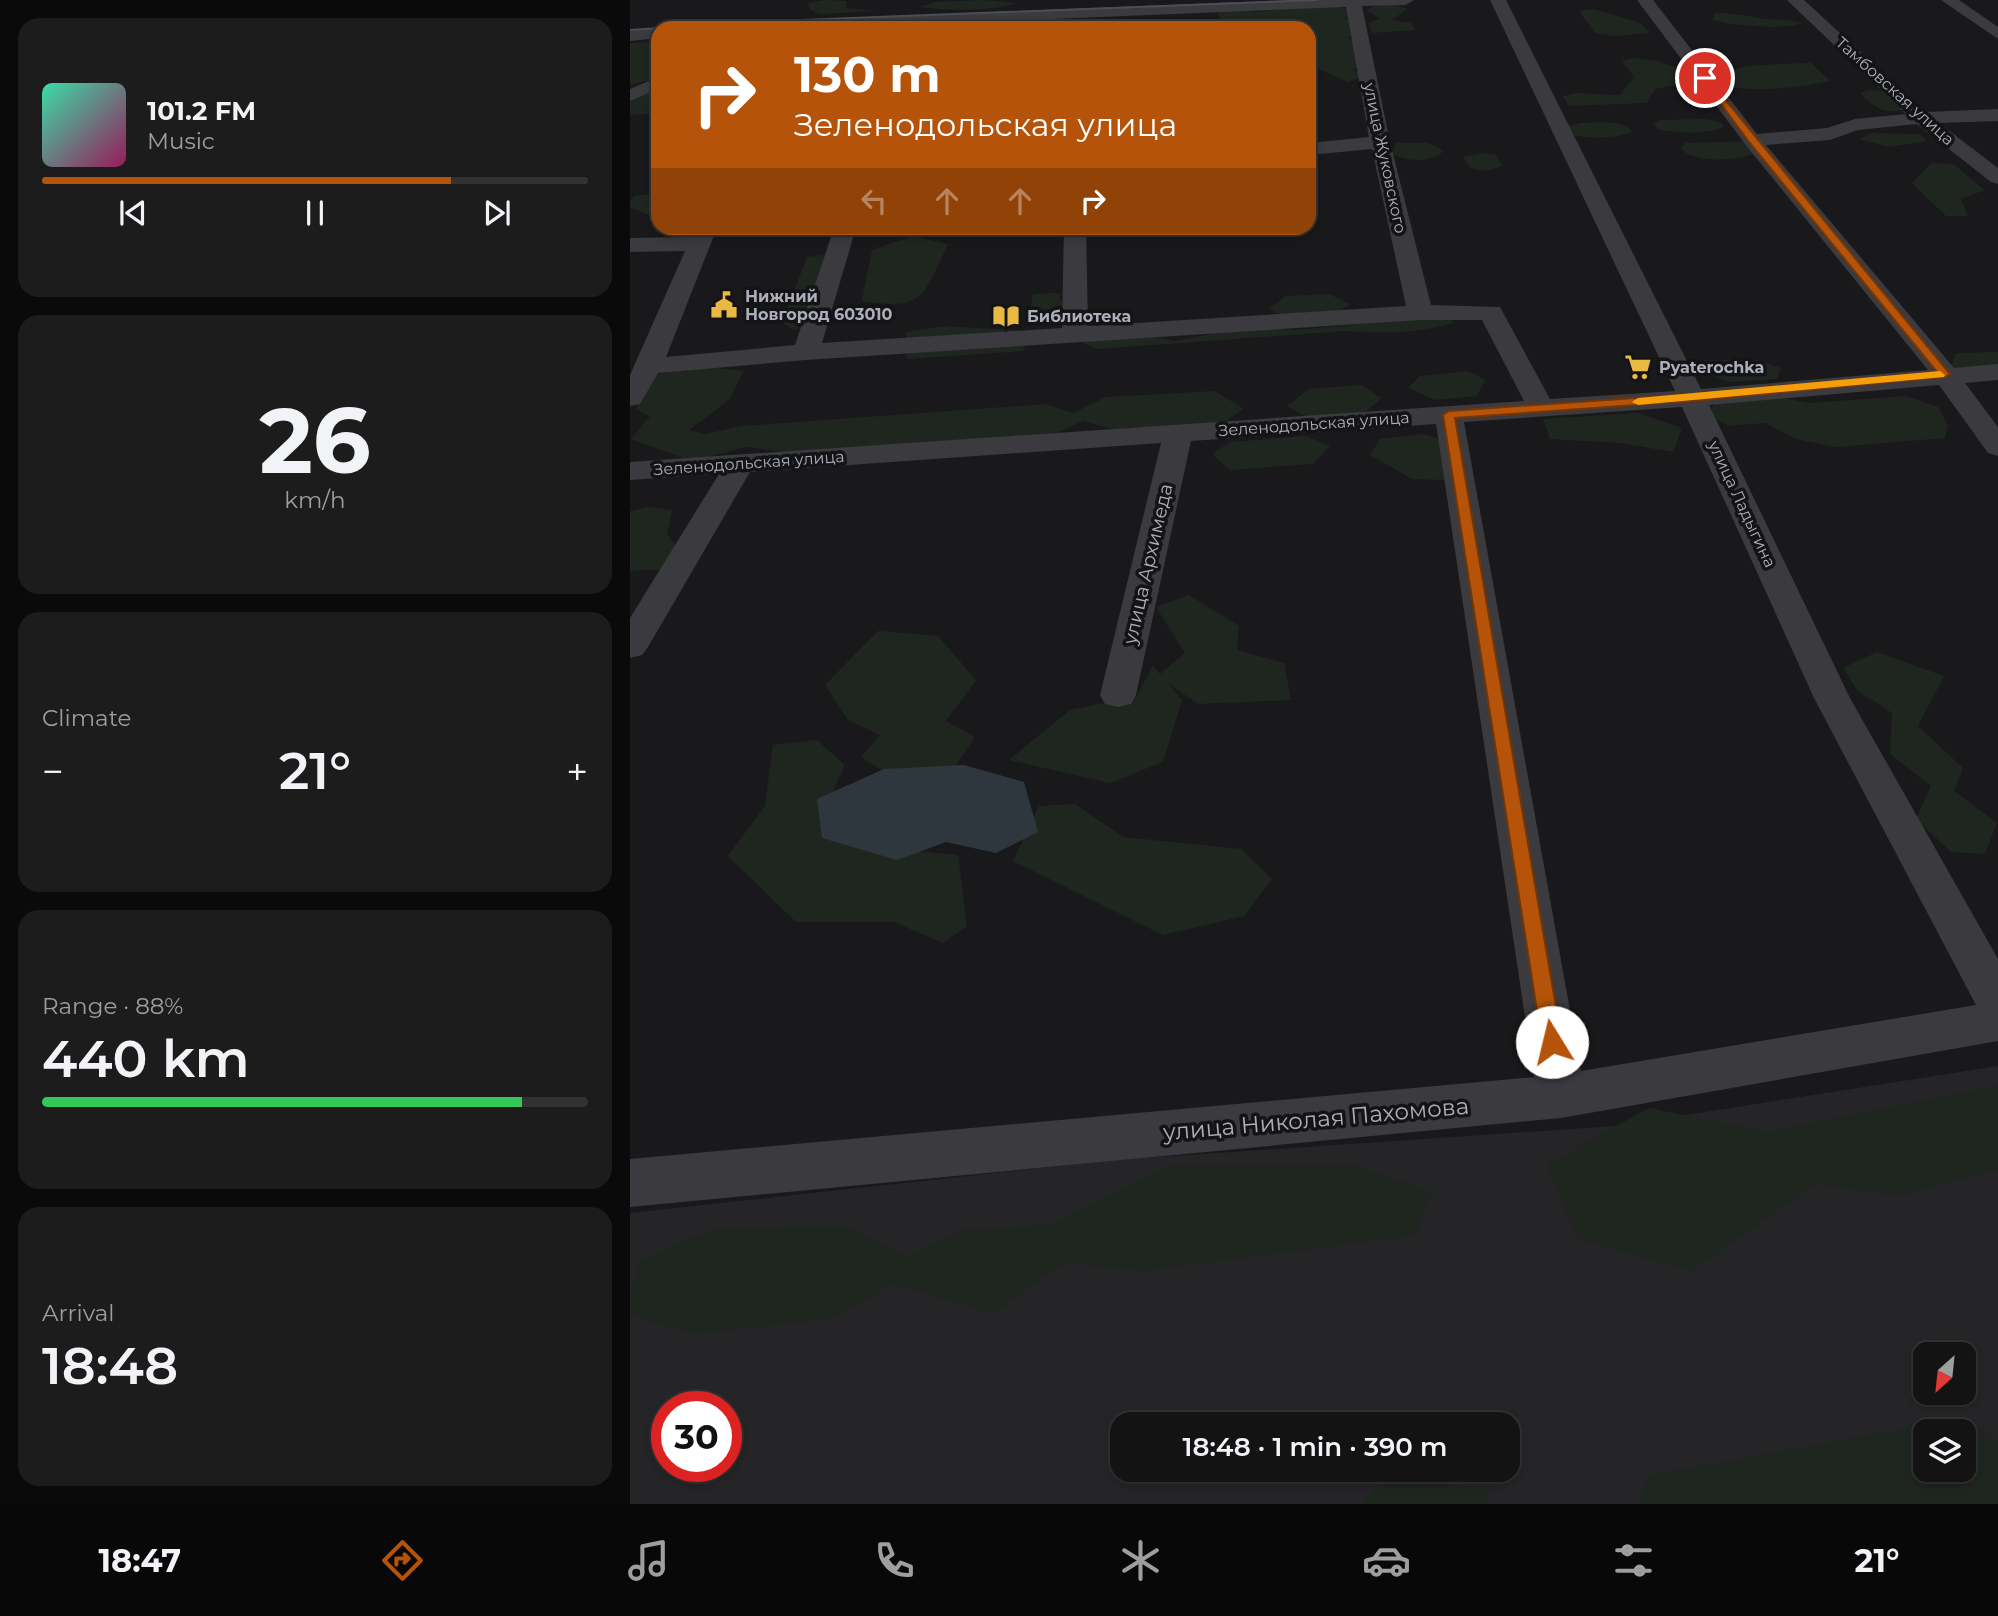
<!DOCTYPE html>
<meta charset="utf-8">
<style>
body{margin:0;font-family:Montserrat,sans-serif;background:#1c1c1d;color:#f1f3f6;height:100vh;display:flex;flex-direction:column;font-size:26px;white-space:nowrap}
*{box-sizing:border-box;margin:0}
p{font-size:23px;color:#9d9ea0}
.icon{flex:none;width:38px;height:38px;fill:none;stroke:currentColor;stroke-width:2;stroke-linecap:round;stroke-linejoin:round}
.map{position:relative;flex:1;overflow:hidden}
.drawer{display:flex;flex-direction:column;gap:18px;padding:18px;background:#0a0a0b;width:630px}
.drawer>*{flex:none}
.banner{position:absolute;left:21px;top:21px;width:665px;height:214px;border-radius:21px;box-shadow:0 4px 10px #0003,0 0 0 2px #323234;background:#b45309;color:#fff;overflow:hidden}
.needle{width:46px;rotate:207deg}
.fabs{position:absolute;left:1283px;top:1342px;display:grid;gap:14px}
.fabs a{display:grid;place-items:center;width:63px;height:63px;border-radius:14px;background:#131314;box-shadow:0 4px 10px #0003,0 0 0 2px #323234;font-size:35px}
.speed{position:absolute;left:21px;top:1391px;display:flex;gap:14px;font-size:35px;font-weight:700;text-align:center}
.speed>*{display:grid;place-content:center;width:91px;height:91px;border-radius:50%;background:#131314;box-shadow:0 4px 10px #0003,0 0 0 2px #323234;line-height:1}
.speed .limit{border:10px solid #d22;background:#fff;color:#111}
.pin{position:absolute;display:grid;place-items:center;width:60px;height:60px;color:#fff;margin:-30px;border:4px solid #fff;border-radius:50%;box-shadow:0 2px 7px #0007}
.me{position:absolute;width:77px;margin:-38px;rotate:351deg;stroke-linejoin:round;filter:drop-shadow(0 0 5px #0008)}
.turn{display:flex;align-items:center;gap:24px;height:147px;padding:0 28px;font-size:32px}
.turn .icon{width:91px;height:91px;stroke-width:2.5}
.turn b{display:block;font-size:49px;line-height:60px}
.lanes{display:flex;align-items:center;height:66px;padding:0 28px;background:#0003;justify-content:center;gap:35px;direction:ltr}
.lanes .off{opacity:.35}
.big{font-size:52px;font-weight:600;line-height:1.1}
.drawer .widget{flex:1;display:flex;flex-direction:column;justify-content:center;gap:10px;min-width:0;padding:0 24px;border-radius:21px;background:#1c1c1d}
.drawer .dial{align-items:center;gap:0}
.dial b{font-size:91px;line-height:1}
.song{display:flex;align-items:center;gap:21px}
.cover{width:84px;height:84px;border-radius:10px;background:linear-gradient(135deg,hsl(160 70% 55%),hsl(330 70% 35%))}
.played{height:7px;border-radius:4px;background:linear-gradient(90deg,#b45309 75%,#323234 75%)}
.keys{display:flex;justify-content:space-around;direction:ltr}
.heat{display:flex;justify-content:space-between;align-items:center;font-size:38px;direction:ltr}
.charge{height:10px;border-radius:5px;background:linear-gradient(90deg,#34c759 88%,#323234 0)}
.trip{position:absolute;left:480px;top:1412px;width:410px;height:70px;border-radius:21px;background:#131314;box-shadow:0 4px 10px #0003,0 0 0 2px #323234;font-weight:600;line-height:70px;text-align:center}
.tab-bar{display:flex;height:112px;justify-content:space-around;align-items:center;background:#080808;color:#9d9ea0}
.tab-bar .icon{width:49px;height:49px}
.tab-bar .current{color:#b45309}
.tab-bar b{font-size:32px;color:#f1f3f6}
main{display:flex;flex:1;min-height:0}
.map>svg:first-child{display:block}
.built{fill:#252528;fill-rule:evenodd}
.green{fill:#1f2620;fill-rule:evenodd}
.water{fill:#2f373e}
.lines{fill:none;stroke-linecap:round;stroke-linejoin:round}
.minor{fill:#3a3a3f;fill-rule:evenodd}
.tram{stroke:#4d4e54;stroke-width:2}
.route{fill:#b45309;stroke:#753606;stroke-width:2}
.slow{fill:#f59e0b}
.labels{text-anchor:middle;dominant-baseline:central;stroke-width:7;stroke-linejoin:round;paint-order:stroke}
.far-street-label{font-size:16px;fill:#acafba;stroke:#141416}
.far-poi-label{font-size:16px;font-weight:bold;fill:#acafba;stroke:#141416;text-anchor:start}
.street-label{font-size:19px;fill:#acafba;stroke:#141416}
.near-street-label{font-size:23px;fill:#acafba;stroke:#141416}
</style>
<main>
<section class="drawer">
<div class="widget">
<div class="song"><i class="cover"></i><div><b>101.2 FM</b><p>Music</p></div></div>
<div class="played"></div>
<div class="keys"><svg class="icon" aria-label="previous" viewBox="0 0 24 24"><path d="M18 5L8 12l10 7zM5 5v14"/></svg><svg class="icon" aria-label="pause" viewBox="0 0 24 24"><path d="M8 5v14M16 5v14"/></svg><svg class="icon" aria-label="next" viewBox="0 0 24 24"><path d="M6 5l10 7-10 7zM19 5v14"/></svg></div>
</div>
<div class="widget dial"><b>26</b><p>km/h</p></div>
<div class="widget"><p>Climate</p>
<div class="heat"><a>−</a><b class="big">21°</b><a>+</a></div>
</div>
<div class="widget"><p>Range · 88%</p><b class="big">440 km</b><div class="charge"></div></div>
<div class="widget"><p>Arrival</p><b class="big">18:48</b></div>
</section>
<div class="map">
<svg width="1368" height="1504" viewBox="0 0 1368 1504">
<rect width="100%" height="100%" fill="#19191b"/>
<!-- built -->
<path class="built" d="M 1368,1066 L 1368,1504 L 0,1504 L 0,1213 L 483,1160 L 986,1126 ZM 1295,1354 L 1334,1354 L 1334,1393 L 1295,1393 ZM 37,1407 L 96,1407 L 96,1466 L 37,1466 ZM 492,1424 L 877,1424 L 877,1470 L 492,1470 ZM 1295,1432 L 1334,1432 L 1334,1470 L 1295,1470 Z"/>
<!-- green -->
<path class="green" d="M 195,0 L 216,1 L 216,8 L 247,11 L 190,14 L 180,10 L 178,3 Z
M 351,0 L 388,3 C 365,11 314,11 290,7 L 305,2 Z
M 695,4 L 722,11 L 715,19 L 726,22 L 726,30 L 718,38 L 727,41 L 733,65 L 723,69 L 734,77 L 718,82 L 679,65 L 683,52 L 679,50 L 679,28 L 594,28 L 583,24 L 590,20 L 588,13 L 601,10 L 627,12 Z
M 766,5 L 777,9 L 762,20 L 781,23 L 785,30 L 742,33 L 738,23 L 749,19 L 736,10 L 745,6 Z
M 963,9 L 1011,23 L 1020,33 L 985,36 L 965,33 L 949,11 Z
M 1085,13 C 1103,13 1112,15 1129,18 C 1144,21 1158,18 1173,23 C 1153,30 1104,26 1083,20 Z
M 28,42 L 28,78 L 0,85 L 0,43 Z
M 1002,58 L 1028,61 L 1056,71 L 1058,83 L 1025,89 L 1017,103 L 939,106 L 933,96 L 947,93 L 990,95 L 1004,77 L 992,61 Z
M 1181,63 L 1200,81 C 1165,88 1133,92 1097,87 L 1088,74 C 1110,64 1156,64 1181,63 Z
M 0,89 L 28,89 L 28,110 L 20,114 L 0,115 Z
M 1239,90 L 1257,91 L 1276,108 C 1258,117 1243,107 1230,93 Z
M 1074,119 L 1090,122 L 1094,127 C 1075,135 1048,133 1027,129 L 1024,124 L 1029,120 Z
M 950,123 C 967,123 991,118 1003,132 C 984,139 961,139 941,135 L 938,127 Z
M 1241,133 L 1290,134 L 1297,141 L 1258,147 L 1229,139 Z
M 1116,141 L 1134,151 C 1113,159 1069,166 1051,149 L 1055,143 Z
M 766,143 L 798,143 L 814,151 C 798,164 780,161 761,154 Z
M 854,153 L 866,155 L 872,166 L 856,171 L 840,168 L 833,157 Z
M 1302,163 L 1323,164 L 1355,190 L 1331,199 L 1338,216 L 1316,216 L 1282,183 Z
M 28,193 L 28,213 L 19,215 L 0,207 L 0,201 L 5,196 Z
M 282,236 L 318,244 C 293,296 295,311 232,301 L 242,250 Z
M 192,255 L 209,271 L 181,291 L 200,300 L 165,330 L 152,323 L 177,257 Z
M 429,293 L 435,314 L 422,325 L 399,320 L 403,294 Z
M 699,294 L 720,304 C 694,323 668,323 639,309 L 655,296 Z
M 782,314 L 813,315 L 825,322 C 791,334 751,333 715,331 L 467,349 L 453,343 L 470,336 L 513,334 L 544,341 L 626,326 L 662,330 L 726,325 Z
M 315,326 L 395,331 L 394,351 L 277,359 L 276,332 Z
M 1368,352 L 1368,370 L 1315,374 L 1322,365 L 1326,353 Z
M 1075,360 L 1127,360 L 1151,368 L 1147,379 L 1099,382 L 1065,369 Z
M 72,366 L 113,371 L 100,399 L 59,430 L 75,434 L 112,426 L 416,404 L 443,413 L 476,397 L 585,391 L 614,409 L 591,424 L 497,433 L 453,421 L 417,437 L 178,455 L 116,447 L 62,461 L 1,439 L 20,416 L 6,409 L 20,376 Z
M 838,371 L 856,380 L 846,396 L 805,400 L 778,388 L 790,376 Z
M 731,385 L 752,398 L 729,417 L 682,420 L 657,406 L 679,389 Z
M 1276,396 L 1308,407 L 1318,425 L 1315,438 L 1206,447 L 1166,439 L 1135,423 L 1098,426 L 1077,414 L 1088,400 L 1146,397 L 1180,403 Z
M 1008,413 L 1052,428 L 1043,452 L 990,443 L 920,439 L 913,419 Z
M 794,434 L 817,442 L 816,480 L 782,479 L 740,455 L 750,439 Z
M 676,436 L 700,446 L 683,464 L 600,470 L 582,454 L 600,442 Z
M 19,507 L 42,510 L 37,534 L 51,553 L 37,569 L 0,571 L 0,511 Z
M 559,595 L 609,626 L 607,650 L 654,663 L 661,700 L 568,704 L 538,683 L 552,700 L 533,762 L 480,783 L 379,760 L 440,710 L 506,697 L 523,666 L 530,674 L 555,653 L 526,607 Z
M 248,631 L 308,636 L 346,680 L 316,721 L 345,737 L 322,771 L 259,775 L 231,757 L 250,735 L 218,720 L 195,685 Z
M 1247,652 L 1314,676 L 1288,726 L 1333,768 L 1324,791 L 1367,823 L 1355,854 L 1321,852 L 1286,819 L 1301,786 L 1260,754 L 1262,713 L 1227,690 L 1213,668 Z
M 187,740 L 215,765 L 197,804 L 225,845 L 328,855 L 337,926 L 313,943 L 264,922 L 166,922 L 98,856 L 135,806 L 143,745 Z
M 445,804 L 493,837 L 611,849 L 642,879 L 614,916 L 533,935 L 383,861 L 409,806 Z
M 1368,1085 L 1368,1170 L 1269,1196 L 1186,1184 L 1062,1271 L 948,1239 L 916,1165 L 1019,1108 L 1137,1132 Z
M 537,1166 L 727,1166 L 804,1193 L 784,1236 L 512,1271 L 434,1263 L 363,1314 L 263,1284 L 206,1318 L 63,1334 L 0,1315 L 0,1296 L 10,1260 L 85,1228 L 215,1226 L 278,1256 L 333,1230 L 418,1225 Z
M 1331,1418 L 1368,1440 L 1368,1504 L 1007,1504 L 1020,1475 ZM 1295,1432 L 1334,1432 L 1334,1470 L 1295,1470 Z
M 752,1482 L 857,1487 L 858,1504 L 731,1504 Z"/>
<!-- water -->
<path class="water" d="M 334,765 L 394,782 L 408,832 L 366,853 L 316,842 L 267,860 L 192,838 L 187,799 L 254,769 Z"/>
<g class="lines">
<!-- minor -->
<path class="minor" d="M 663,0 L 784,0 L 776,5 L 732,6 L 760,142 L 801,305 L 870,307 L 920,399 L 1045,391 L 860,0 L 876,0 L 1071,389 L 1298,370 L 1115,144 L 1007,0 L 1023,0 L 1127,134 L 1197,128 L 1225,119 L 1276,114 L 1157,0 L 1174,0 L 1296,112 L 1368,109 L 1368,121 L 1309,123 L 1368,168 L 1368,184 L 1361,182 L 1287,124 L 1228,130 L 1200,140 L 1136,145 L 1324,368 L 1368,364 L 1368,380 L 1335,383 L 1368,427 L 1368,456 L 1358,453 L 1309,385 L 1079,405 L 1220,698 L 1368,959 L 1368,1041 L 931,1118 L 0,1207 L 0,1159 L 904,1077 L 806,424 L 561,441 L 506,695 L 501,704 L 488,707 L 475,704 L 470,695 L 531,443 L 120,472 L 18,647 L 12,655 L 0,658 L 0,618 L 89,474 L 0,480 L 0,462 L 894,401 L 852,320 L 790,320 L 176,360 L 28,373 L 10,404 L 0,406 L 0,375 L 55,251 L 0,252 L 0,238 L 61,237 L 65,228 L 87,228 L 36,357 L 165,345 L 204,228 L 226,228 L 192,343 L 432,328 L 434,228 L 456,228 L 458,326 L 776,306 L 742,149 L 679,155 L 679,143 L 739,137 L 716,7 L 202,28 L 77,28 L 85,23 ZM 1052,407 L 1184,698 L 1346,1005 L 951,1071 L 834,422 Z
M 1311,0 L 1329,0 L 1368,27 L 1368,39 Z
M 28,28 L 28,38 L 0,41 L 0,31 Z
M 28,77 L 28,89 L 0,101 L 0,89 Z"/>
<!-- tram -->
<path class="tram" d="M 0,30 L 121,22 L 687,0"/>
</g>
<!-- route -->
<path class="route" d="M 1075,75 L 1320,374 L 1315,377 L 1062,401 L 825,418 L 932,1042 L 929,1048 L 922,1050 L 915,1048 L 912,1042 L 813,415 L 819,411 L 1062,394 L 1307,372 L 1119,142 L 1072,78 Z"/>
<!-- slow -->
<path class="slow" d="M 1310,371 L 1315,375 L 1314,377 L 1008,405 L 1002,402 L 1008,398 Z"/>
<!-- icons -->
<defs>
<g id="civic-bare" transform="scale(2.1)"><path d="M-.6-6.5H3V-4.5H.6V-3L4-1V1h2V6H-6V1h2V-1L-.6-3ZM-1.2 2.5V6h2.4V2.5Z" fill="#eab941" stroke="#141416" stroke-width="2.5" paint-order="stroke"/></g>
<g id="library-bare" transform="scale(2.1)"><path d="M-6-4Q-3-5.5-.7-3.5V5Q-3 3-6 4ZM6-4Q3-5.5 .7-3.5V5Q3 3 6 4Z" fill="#eab941" stroke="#141416" stroke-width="2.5" paint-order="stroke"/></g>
<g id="supermarket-bare" transform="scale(2.1)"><path d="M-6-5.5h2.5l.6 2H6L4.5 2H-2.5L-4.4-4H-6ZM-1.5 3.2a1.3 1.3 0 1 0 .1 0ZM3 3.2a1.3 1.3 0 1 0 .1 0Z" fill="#eab941" stroke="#141416" stroke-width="2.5" paint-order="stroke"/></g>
</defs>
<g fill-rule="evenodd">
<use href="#civic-bare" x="94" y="305"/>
<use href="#library-bare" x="376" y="316"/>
<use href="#supermarket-bare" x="1008" y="367"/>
</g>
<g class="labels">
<!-- far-street labels -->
<g class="far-street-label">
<text transform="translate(1265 91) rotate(42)">Тамбовская улица</text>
<text transform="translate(755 158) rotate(78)">улица Жуковского</text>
<text transform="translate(684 424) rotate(-4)">Зеленодольская улица</text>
<text transform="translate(119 463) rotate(-4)">Зеленодольская улица</text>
<text transform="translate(1112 504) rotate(65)">улица Ладыгина</text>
</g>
<!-- far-poi labels -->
<g class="far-poi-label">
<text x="115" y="296">Нижний<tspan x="115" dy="18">Новгород 603010</tspan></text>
<text x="397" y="316">Библиотека</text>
<text x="1029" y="367">Pyaterochka</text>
</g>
<!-- street labels -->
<g class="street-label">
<text transform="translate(518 564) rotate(-77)">улица Архимеда</text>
</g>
<!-- near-street labels -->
<g class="near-street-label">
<text transform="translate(686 1119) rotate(-5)">улица Николая Пахомова</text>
</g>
</g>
</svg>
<div class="fabs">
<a><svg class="needle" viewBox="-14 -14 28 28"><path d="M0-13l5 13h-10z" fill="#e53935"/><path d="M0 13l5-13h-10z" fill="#9d9ea0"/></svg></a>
<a><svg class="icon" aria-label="layers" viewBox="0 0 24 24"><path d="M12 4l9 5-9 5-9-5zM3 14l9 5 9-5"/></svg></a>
</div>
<div class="speed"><div class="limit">30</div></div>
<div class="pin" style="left:1075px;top:78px;background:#d93025"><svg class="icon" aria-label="arrive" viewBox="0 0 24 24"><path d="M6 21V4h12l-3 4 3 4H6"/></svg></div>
<svg class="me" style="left:922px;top:1042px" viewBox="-20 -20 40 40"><circle r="19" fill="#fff"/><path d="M0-13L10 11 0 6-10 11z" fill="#b45309"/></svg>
<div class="trip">18:48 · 1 min · 390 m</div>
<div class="banner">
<div class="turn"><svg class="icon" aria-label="right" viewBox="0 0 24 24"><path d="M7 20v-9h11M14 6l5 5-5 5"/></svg><div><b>130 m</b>Зеленодольская улица</div></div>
<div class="lanes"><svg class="icon off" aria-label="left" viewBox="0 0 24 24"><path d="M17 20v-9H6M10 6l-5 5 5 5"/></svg><svg class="icon off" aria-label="ahead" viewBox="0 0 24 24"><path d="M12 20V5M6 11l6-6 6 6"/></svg><svg class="icon off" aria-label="ahead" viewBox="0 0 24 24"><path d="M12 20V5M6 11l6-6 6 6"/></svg><svg class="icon" aria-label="right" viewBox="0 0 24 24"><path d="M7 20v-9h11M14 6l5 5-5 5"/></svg></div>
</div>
</div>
</main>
<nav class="tab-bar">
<b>18:47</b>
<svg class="icon current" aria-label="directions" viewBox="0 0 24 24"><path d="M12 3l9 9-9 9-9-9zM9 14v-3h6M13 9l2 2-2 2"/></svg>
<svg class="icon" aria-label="music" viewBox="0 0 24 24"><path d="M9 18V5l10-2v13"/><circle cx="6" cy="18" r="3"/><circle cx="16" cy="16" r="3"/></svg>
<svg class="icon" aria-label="phone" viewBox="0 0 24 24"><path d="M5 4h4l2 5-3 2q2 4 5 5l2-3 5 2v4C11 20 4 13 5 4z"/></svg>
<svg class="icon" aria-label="climate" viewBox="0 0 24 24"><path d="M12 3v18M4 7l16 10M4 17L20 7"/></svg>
<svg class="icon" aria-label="car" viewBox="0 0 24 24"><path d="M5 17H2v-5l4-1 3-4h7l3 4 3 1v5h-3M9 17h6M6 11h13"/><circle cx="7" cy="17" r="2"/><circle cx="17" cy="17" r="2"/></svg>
<svg class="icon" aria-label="filters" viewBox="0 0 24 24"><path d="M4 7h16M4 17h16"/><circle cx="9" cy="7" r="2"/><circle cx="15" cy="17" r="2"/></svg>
<b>21°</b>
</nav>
